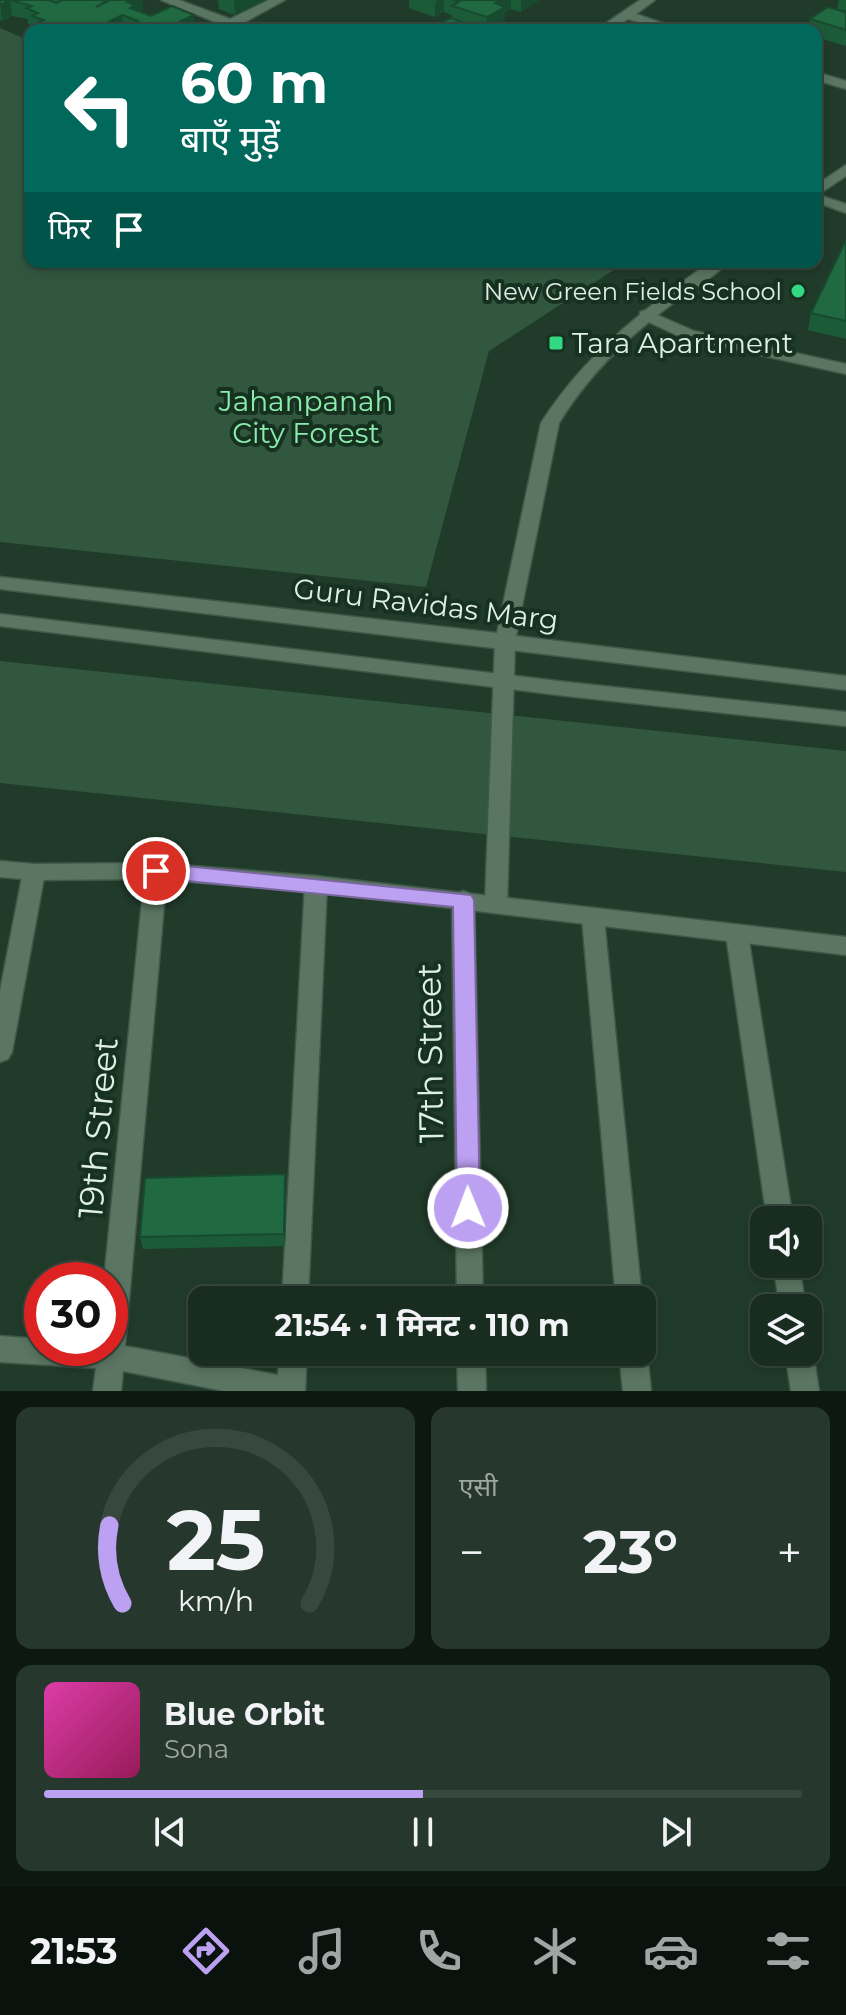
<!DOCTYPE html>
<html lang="hi">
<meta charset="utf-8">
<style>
body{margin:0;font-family:Montserrat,"Noto Sans Devanagari",sans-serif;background:#26382d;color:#f1f3f6;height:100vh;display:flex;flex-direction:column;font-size:30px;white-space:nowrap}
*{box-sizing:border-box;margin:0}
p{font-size:26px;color:#9fa7a5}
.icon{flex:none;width:44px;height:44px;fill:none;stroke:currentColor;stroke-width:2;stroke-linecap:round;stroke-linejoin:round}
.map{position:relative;height:1391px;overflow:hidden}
.panel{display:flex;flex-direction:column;gap:16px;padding:16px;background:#0e1812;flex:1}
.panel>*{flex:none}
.hud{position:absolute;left:24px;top:24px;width:798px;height:244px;border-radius:16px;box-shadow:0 4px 12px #0003,0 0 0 2px #37483e;background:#00695c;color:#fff;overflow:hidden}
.tools{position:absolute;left:750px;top:1206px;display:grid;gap:16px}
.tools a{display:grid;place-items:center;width:72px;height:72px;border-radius:16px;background:#192c20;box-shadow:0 4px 12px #0003,0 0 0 2px #37483e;font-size:40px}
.speed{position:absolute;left:24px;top:1262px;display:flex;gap:16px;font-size:40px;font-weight:700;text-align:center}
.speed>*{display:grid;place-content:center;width:104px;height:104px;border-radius:50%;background:#192c20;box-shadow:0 4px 12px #0003,0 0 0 2px #37483e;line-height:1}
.speed .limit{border:12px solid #d22;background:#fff;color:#111}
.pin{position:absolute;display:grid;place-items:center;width:68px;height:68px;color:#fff;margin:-34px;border:4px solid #fff;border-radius:50%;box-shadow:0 2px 8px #0007}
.me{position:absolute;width:88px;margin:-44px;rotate:359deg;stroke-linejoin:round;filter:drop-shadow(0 0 6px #0008)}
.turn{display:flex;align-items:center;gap:28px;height:168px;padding:0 24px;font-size:36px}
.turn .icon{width:104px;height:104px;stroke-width:2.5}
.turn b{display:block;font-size:56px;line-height:68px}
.then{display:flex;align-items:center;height:76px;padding:0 24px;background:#0003;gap:16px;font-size:30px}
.big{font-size:60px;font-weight:700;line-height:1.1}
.panel .tile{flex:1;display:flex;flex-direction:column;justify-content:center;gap:12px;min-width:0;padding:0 28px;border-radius:16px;background:#26382d}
.panel .dial{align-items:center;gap:0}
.dial svg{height:208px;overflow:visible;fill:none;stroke:#37483e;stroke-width:7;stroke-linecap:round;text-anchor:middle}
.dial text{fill:#f1f3f6;stroke:none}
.song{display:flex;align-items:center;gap:24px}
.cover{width:96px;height:96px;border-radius:12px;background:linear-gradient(135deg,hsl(320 70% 55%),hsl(330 70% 35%))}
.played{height:8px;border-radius:4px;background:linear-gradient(90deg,#bca0f2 50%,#37483e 50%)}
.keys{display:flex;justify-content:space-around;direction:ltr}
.heat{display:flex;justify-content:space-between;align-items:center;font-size:44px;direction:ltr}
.panel .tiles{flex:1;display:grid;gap:16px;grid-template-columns:1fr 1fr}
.tile:last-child{grid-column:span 2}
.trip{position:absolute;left:188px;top:1286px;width:468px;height:80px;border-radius:16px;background:#192c20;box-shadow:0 4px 12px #0003,0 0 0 2px #37483e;font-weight:700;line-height:80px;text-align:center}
.tabs{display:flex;height:128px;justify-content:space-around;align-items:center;background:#0a120d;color:#9fa7a5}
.tabs .icon{width:56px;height:56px}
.tabs .on{color:#bca0f2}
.tabs b{font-size:36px;color:#f1f3f6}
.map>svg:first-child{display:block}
.green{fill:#31583f}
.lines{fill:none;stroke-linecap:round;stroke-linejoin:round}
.lane-casing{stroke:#3f5748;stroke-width:3}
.street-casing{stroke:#3f5748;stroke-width:3}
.secondary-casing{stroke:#3f5748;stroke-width:3}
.lane{fill:#5a7662;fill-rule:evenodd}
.street{fill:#5a7662;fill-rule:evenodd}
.secondary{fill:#5a7662;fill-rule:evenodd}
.wall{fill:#1c5b38}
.shaded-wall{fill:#174a2e}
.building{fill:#216a41;stroke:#174a2e;stroke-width:2;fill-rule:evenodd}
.route{fill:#bca0f2;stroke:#7a689d;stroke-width:2}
.poi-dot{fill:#32d882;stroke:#173120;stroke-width:3}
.labels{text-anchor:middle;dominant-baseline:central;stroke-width:8;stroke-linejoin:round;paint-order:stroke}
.far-poi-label{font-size:24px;fill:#dfefe3;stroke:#173120;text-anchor:end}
.poi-label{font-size:28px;fill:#dfefe3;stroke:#173120;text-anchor:start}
.park-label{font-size:28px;fill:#8aecad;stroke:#173120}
.street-label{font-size:28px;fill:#dfefe3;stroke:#173120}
.near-street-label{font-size:34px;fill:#dfefe3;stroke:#173120}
</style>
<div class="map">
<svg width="846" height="1391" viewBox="0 0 846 1391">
<rect width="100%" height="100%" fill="#213b2a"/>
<!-- green -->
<path class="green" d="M 0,28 L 30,41 L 30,262 L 626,262 L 489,351 L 426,587 L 0,542 Z
M 0,661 L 846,751 L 846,872 L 0,783 Z"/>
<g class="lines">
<!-- lane casing -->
<g class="lane-casing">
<path id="lane" d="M 816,194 L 846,204 L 846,213 L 816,202 Z"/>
</g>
<!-- street casing -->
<g class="street-casing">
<path id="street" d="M 161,0 L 179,0 L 230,19 L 269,0 L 285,0 L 236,27 L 217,30 L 220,24 Z
M 640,0 L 655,0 L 636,14 L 682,30 L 663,30 L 628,19 L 611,30 L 596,30 Z
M 816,72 L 846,81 L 846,89 L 816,80 Z
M 646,310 L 694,331 L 846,364 L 846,374 L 683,338 L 640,318 L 640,312 Z
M 505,635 L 515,642 L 507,904 L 504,910 L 496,913 L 488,910 L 485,904 L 495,642 Z
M 156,863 L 164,865 L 167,871 L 125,1346 L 278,1375 L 279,1352 L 307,1352 L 305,1391 L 224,1391 L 123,1371 L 121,1391 L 93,1391 L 96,1368 L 0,1362 L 0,1336 L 42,1339 L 42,1348 L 110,1348 L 110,1280 L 104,1280 L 145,871 L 148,865 Z
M 34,864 L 42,866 L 45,872 L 12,1052 L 8,1059 L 0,1062 L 0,991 L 23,872 L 26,866 Z
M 316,876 L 324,878 L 327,884 L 308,1300 L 282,1300 L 305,884 L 308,878 Z
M 463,891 L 471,894 L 474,900 L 483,1300 L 457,1300 L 452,900 L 455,894 Z
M 593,909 L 601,912 L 604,918 L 642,1300 L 642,1301 L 616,1300 L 582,918 L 585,912 Z
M 737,926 L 745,929 L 748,935 L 793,1220 L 767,1220 L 726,935 L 729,929 Z
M 773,1264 L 799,1264 L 806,1308 L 780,1308 Z
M 642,1343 L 647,1352 L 651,1391 L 623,1391 L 619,1352 L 642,1352 Z
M 808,1343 L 813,1352 L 819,1391 L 791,1391 L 785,1352 L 808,1352 Z
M 457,1352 L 485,1352 L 486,1391 L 458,1391 Z"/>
</g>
<!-- secondary casing -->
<g class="secondary-casing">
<path id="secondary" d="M 846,165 L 846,176 L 816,196 L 816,185 Z
M 710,262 L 728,262 C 712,280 687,292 668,307 C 624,340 588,376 559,423 L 516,636 L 846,676 L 846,690 L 0,589 L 0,577 L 497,633 L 541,423 C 585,354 644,309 710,262 Z
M 0,614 L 566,682 L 846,712 L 846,726 L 566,696 L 0,626 Z
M 0,861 L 34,864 L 156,863 L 316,876 L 846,937 L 846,955 L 316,892 L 156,879 L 34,880 L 0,877 Z"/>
</g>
<!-- lane -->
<use href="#lane" class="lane"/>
<!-- street -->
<use href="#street" class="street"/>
<!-- secondary -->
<use href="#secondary" class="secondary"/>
</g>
<!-- wall -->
<path class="wall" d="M 0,0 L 142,0 L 143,10 L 140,12 L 195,30 L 34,30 L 33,26 L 28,24 L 28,19 L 12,16 L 2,21 L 0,20 Z
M 215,0 L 266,0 L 235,15 L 219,9 L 218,1 Z
M 409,0 L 540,0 L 521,12 L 511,9 L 505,13 L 504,22 L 491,30 L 478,30 L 464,25 L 452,18 L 452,15 L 444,12 L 435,17 L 409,8 Z
M 839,0 L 846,0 L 846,45 L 845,46 L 816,37 L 816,30 L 809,30 L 810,19 L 837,10 Z
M 846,240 L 846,339 L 808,330 L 811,313 Z
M 285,1174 L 286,1187 L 285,1246 L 143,1249 L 140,1237 Z"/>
<!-- shaded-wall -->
<path class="shaded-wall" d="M 0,0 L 10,0 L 12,16 L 2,21 Z
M 108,0 L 142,0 L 143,10 L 136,14 Z
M 234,0 L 266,0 L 235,15 Z
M 438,0 L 444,0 L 444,12 L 435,17 L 435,2 Z
M 501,0 L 511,0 L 511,9 L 505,13 L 504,22 L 491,30 L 486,30 L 487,17 L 495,3 Z
M 521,0 L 540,0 L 521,12 Z
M 122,15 L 124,30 L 108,22 Z
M 194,15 L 195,30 L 163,30 Z
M 464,23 L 464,30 L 455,30 L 455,27 Z
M 285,1174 L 286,1187 L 285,1246 L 284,1234 Z"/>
<!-- building -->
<path class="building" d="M 0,0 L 48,0 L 56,3 L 63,0 L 108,0 L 96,7 L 110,0 L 131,0 L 127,2 L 135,5 L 130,8 L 151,16 L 172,6 L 194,15 L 163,30 L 57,30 L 39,22 L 44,20 L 32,16 L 38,13 L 26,8 L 32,6 L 10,0 L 0,5 ZM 122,15 L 138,21 L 124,28 L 108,22 Z
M 454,0 L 501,0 L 495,3 L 505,7 L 487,17 L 452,6 L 459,2 Z
M 828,7 L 845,12 L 846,11 L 846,30 L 810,19 Z
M 451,18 L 464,23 L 455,27 L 461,30 L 425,30 Z
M 846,240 L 846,321 L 811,313 Z
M 285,1174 L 284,1234 L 140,1237 L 145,1178 Z"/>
<!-- route -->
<path class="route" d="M 156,863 L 471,895 L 474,900 L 480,1208 L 477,1215 L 468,1218 L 460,1215 L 457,1208 L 453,907 L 156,878 L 149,876 L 146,871 L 149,865 Z"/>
<!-- markers -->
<g class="poi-dot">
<circle cx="798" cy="291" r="8"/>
<rect x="548" y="335" width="16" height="16" rx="4"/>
</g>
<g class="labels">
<!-- far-poi labels -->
<g class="far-poi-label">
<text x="782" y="291">New Green Fields School</text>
</g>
<!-- poi labels -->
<g class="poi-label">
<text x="572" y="343">Tara Apartment</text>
</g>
<!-- park labels -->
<g class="park-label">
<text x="306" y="401">Jahanpanah<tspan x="306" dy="32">City Forest</tspan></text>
</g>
<!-- street labels -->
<g class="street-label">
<text transform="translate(426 604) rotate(7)">Guru Ravidas Marg</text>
</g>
<!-- near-street labels -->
<g class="near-street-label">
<text transform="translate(430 1053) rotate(-91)">17th Street</text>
<text transform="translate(98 1128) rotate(-85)">19th Street</text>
</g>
</g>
</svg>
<div class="tools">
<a><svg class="icon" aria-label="sound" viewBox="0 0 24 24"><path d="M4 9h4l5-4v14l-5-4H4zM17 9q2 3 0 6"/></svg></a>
<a><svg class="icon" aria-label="layers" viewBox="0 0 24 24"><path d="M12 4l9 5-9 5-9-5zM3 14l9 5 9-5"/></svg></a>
</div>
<div class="speed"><div class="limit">30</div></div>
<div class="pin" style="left:156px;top:871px;background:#d93025"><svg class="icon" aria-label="arrive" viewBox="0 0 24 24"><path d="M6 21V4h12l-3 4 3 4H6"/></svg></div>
<svg class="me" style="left:468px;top:1208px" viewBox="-20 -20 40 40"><circle r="17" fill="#bca0f2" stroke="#fff" stroke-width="3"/><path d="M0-11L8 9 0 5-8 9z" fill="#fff"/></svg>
<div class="trip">21:54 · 1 मिनट · 110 m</div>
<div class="hud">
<div class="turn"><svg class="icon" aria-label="left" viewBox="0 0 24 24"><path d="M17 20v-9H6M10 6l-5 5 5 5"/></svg><div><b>60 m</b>बाएँ मुड़ें</div></div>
<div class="then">फिर<svg class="icon" aria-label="arrive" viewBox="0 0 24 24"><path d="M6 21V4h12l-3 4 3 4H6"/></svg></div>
</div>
</div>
<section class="panel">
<div class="tiles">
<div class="tile dial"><svg viewBox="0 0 100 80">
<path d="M14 69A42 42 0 1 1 86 69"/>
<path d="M14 69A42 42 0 0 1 9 39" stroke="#bca0f2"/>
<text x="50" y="56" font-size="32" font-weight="700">25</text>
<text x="50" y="72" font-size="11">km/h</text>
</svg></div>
<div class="tile"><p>एसी</p>
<div class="heat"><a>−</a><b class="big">23°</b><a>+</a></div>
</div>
<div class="tile">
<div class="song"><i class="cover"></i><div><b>Blue Orbit</b><p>Sona</p></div></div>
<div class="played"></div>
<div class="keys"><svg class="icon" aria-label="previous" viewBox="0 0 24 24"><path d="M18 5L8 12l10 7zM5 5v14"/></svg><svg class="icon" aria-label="pause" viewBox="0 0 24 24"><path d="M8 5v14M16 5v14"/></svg><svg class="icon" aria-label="next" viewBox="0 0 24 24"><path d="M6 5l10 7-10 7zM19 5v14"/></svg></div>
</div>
</div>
</section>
<nav class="tabs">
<b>21:53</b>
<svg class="icon on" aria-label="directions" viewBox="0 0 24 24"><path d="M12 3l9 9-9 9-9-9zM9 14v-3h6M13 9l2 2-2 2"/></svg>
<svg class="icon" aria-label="music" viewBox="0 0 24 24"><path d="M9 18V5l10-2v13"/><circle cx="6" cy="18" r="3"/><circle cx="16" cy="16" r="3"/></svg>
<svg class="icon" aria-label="phone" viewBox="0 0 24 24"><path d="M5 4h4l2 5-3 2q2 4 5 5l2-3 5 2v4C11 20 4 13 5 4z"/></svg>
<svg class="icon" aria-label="climate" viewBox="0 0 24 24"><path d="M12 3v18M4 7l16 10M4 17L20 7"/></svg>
<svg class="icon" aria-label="car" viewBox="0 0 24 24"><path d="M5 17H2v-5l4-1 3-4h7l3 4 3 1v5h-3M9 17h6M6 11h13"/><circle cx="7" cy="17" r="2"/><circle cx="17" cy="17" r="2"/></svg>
<svg class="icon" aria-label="filters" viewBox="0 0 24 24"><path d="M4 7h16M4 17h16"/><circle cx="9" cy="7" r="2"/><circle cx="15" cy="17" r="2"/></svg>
</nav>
